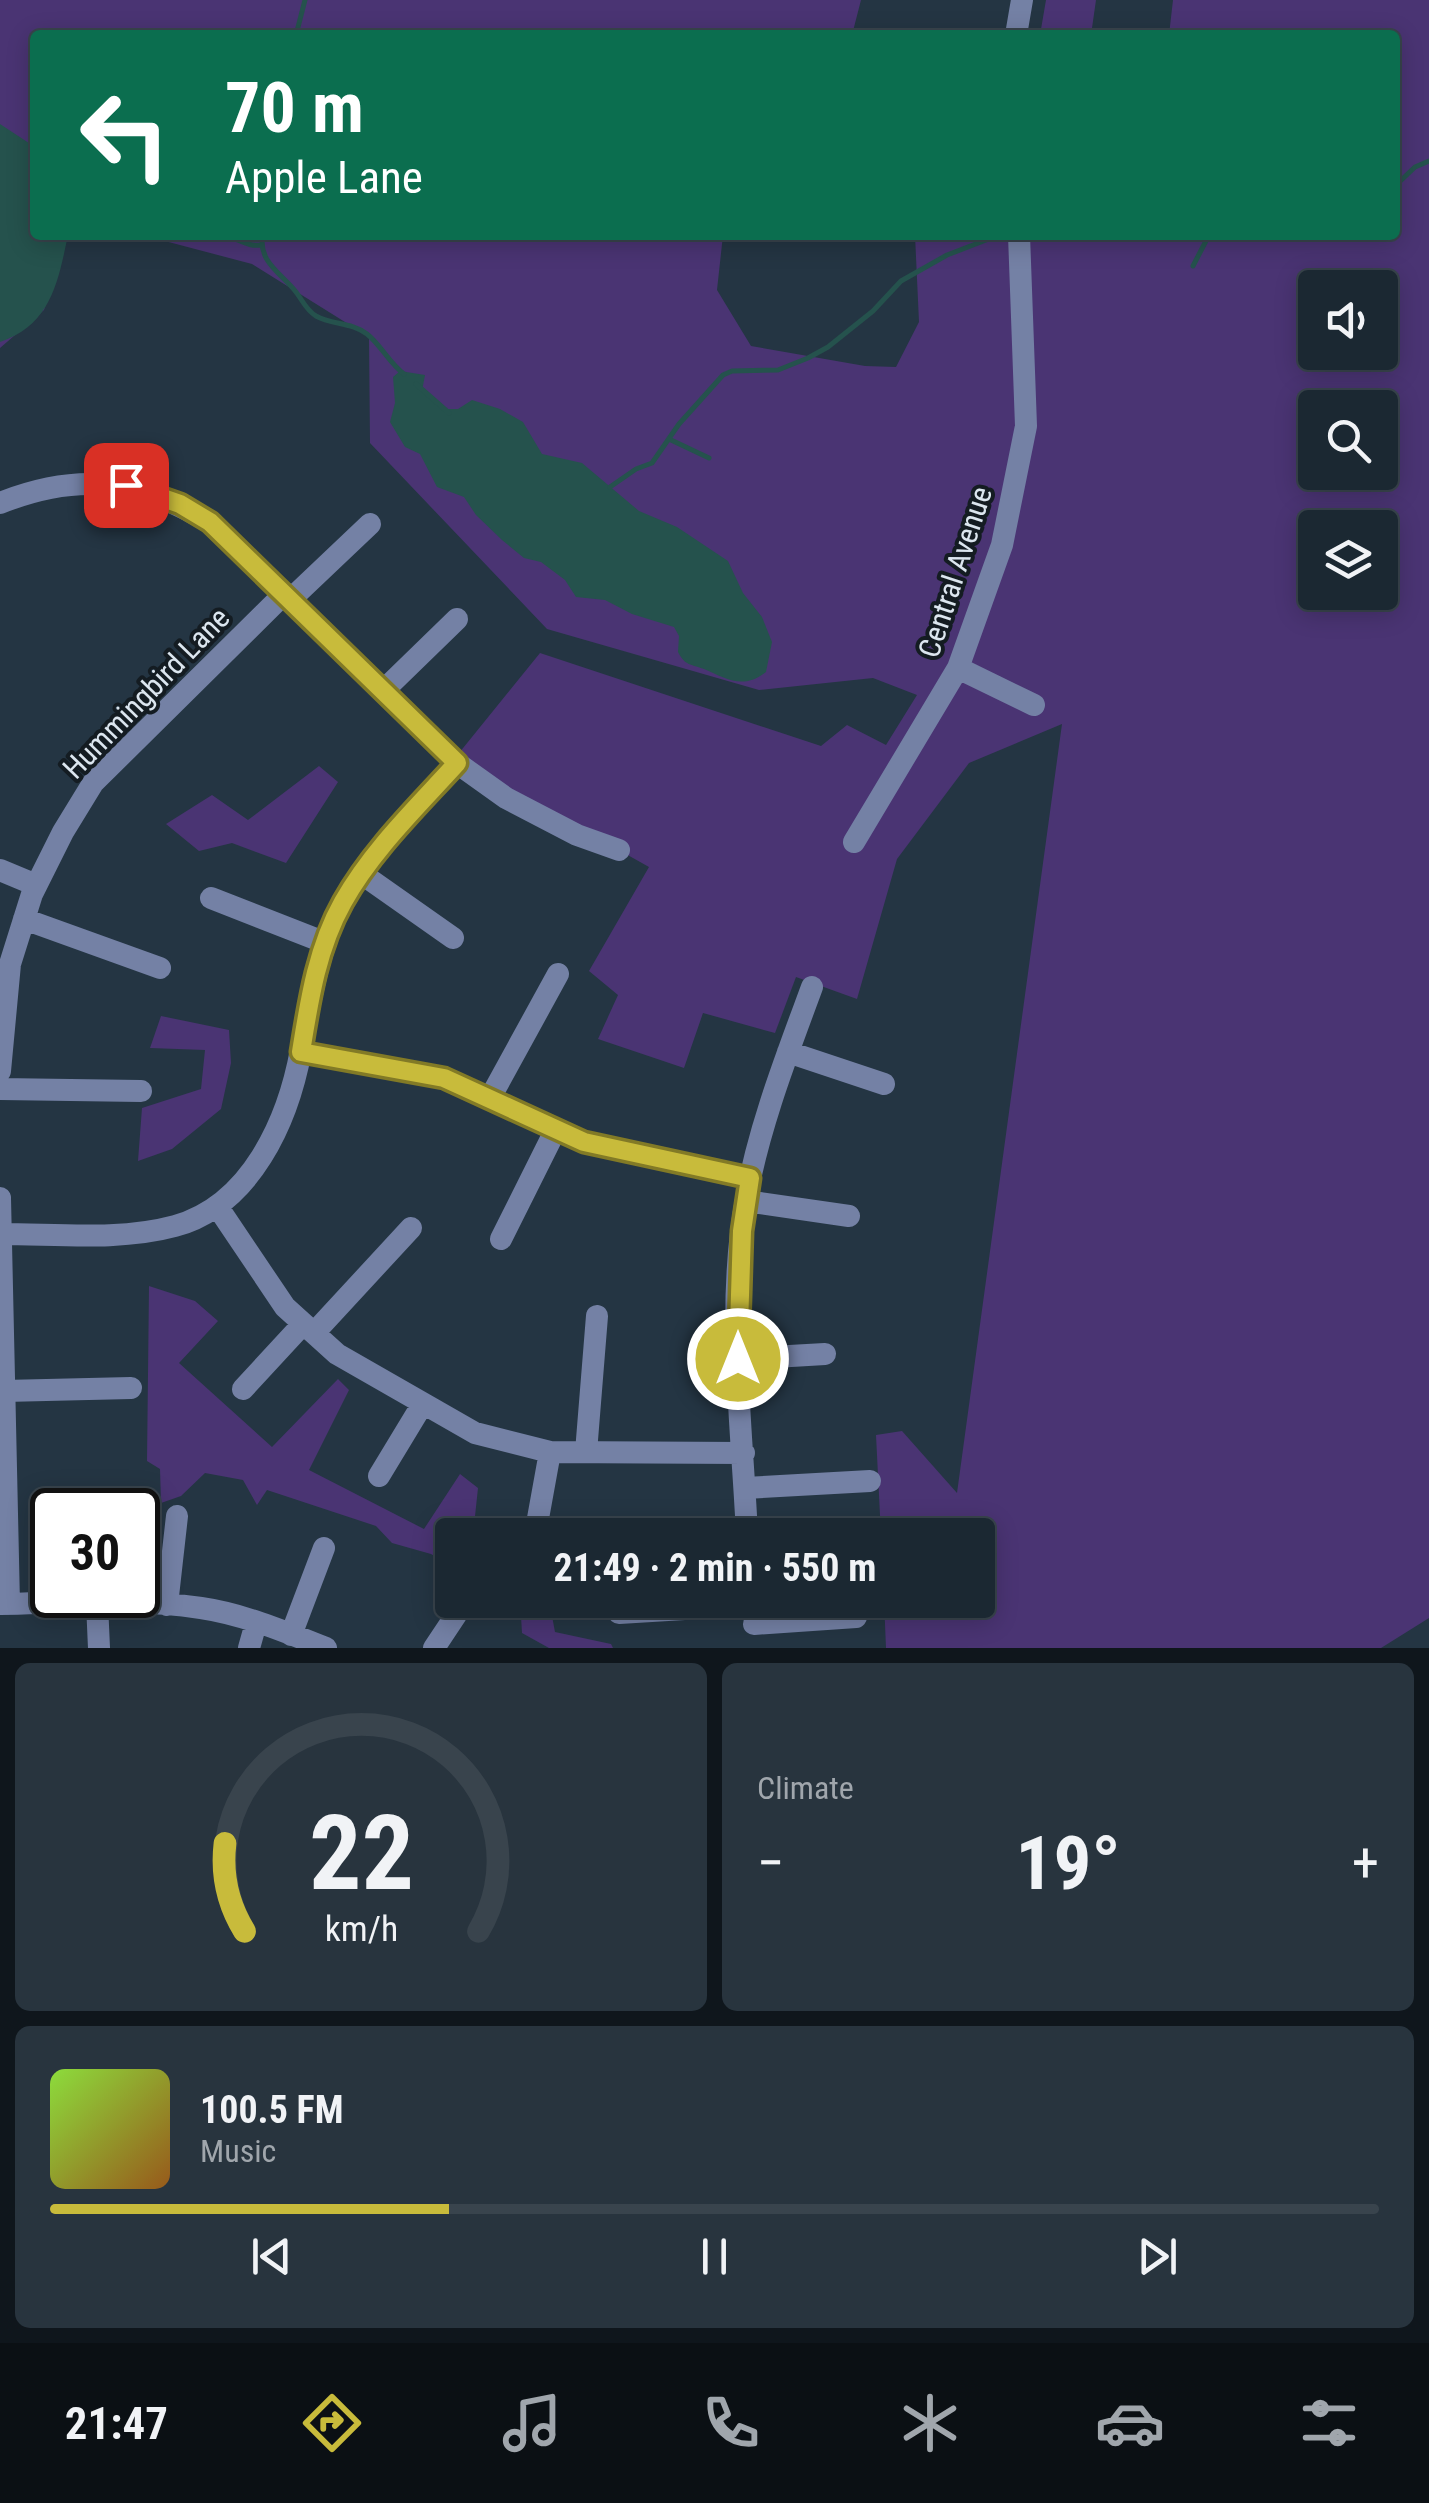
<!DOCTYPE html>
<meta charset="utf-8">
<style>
body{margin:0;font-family:"Roboto Condensed",sans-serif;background:#28343e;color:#f1f3f6;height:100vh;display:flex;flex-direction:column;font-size:38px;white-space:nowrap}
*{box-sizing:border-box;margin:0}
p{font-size:32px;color:#a0a6ac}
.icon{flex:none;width:55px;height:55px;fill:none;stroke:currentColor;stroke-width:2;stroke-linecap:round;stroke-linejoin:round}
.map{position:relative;height:1648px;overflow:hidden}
.details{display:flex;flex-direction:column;gap:15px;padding:15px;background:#0f161c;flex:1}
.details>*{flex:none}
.top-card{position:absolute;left:30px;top:30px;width:1370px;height:210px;border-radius:10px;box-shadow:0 5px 25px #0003,0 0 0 2px #39444d;background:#0b6e4f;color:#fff;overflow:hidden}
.tools{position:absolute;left:1298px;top:270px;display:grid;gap:20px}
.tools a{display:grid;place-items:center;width:100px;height:100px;border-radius:10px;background:#1b2832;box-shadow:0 5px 25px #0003,0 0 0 2px #39444d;font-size:50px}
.speed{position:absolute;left:30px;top:1488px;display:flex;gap:20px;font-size:50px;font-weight:700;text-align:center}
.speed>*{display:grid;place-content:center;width:130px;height:130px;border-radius:50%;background:#1b2832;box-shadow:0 5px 25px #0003,0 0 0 2px #39444d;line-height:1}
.speed .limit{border:5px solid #111;border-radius:15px;background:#fff;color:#111}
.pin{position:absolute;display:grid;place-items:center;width:85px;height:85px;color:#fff;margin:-42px;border-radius:20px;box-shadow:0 5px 15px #0006}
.me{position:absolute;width:110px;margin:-55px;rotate:0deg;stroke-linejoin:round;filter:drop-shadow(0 0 8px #0008)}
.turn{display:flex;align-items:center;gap:35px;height:210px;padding:0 30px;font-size:45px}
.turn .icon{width:130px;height:130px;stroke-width:2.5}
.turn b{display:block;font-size:70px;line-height:85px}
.big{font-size:75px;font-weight:700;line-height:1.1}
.details .card{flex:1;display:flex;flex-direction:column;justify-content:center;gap:15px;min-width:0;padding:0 35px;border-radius:15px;background:#28343e}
.details .dial{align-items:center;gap:0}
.dial svg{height:260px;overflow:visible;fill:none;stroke:#39444d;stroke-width:7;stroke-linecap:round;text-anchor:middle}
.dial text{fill:#f1f3f6;stroke:none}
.song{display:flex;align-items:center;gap:30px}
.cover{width:120px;height:120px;border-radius:15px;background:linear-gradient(135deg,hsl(90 70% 55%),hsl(30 70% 35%))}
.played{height:10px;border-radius:5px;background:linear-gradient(90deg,#c8bb3b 30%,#39444d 30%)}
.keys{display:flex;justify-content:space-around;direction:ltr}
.heat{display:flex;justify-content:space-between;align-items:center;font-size:55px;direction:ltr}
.details .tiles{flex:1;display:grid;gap:15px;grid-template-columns:1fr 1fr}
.card:last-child{grid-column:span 2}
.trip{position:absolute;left:435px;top:1518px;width:560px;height:100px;border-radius:10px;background:#1b2832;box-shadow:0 5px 25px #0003,0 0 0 2px #39444d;font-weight:700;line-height:100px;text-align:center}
.dock{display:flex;height:160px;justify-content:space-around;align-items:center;background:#0b1014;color:#a0a6ac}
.dock .icon{width:70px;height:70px}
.dock .current{color:#c8bb3b}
.dock b{font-size:45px;color:#f1f3f6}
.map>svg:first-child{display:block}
.green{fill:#4a3473;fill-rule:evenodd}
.water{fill:#25524d}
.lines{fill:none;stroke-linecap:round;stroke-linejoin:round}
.stream{stroke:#25524d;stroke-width:5}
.minor{stroke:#7481a5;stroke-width:22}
.route-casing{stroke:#827a26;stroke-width:25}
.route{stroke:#c8bb3b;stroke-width:18}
.labels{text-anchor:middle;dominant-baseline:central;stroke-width:8;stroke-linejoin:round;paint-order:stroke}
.street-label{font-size:30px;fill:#dce6ef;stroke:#141c22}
</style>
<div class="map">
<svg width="1429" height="1648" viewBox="0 0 1429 1648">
<rect width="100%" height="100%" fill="#243543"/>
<!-- green -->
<path class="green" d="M 0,0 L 861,0 L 852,35 L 35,35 L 35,235 L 68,235 L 44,310 L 0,348 Z
M 1046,0 L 1096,0 L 1091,35 L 1040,35 Z
M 1173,0 L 1429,0 L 1429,1618 L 1381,1648 L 886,1648 L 884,1600 L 978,1600 L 978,1535 L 881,1535 L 876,1435 L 902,1431 L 957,1493 L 1062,724 L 969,763 L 897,859 L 857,999 L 796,977 L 775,1033 L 703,1013 L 684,1068 L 598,1039 L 618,995 L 589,971 L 649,867 L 455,758 L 540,653 L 821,746 L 847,725 L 886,745 L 917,695 L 873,678 L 759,690 L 547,629 L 370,443 L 369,337 L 252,264 L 142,235 L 723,235 L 717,290 L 751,346 L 865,366 L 896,367 L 919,322 L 915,235 L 1395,235 L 1395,35 L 1169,35 ZM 1315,288 L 1380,288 L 1380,352 L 1315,352 ZM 1315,408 L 1380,408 L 1380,472 L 1315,472 ZM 1315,528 L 1380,528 L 1380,592 L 1315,592 Z
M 319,766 L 338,782 L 286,863 L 232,843 L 199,851 L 166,824 L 212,795 L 248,820 Z
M 161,1016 L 229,1030 L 231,1063 L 221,1109 L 172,1149 L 138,1161 L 142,1108 L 201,1089 L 205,1050 L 150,1048 Z
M 149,1286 L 195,1301 L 218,1321 L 179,1363 L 272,1447 L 338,1379 L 349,1390 L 309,1470 L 424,1529 L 460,1474 L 478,1488 L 473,1535 L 452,1535 L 452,1566 L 431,1554 L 392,1543 L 376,1526 L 267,1490 L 257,1505 L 243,1480 L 205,1473 L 181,1496 L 161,1503 L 160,1469 L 147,1461 Z
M 520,1600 L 549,1600 L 555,1632 L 611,1644 L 613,1648 L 549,1648 L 522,1633 Z"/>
<!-- water -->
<path class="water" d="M 0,124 L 35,147 L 35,235 L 68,235 C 58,282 51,325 0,342 Z
M 400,371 L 425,375 L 422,391 L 442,409 L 458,409 L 472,400 L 500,409 L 523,422 L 542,454 L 582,463 L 639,511 L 677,527 L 728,561 L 743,593 L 762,617 L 772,642 L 766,672 C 743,690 727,679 704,669 C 691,664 685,666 678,652 L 679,636 L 674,627 L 632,614 L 605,600 L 576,597 L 565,580 L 541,562 L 524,558 L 502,540 L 476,515 L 464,497 L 437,487 L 420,454 L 405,447 L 390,422 L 395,403 L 393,377 Z"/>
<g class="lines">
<!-- stream -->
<path class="stream" d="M 296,35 L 305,0
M 1395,186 L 1415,167 L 1429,161
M 187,235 C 207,241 215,234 229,237 C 241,240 248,247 261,245
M 263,235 C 257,261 282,274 296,292 C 303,301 306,310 316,316 C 332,325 351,322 367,334 C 381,345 389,363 404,374
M 1193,266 L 1209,235
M 416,384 L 449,413
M 671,440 L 709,458
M 610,487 L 636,469 L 652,463 L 679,424 L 723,375 L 732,371 L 778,370 L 808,358 L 828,347 L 873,311 L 901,281 L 947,255 L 999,235"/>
<!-- minor -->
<path class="minor" d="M 1016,35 L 1022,0
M 0,503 C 78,472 139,479 210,523 L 457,763 L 506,798 L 577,835 L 619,850
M 291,599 L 370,524
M 958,668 L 1034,705
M 384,690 L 457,619
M 854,842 L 958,668 L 1002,545 L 1026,426 L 1019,235
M 0,870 L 36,885
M 362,874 L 453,938
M 211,898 L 326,943
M 24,919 L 160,968
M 788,1052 L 884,1084
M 301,1053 L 443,1077 L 584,1142 L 750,1178
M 0,1071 L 10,964 L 32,894 L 63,832 L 93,783 L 285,593
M 0,1089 L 141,1091
M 490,1098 L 558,974
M 0,1198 L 9,1604
M 746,1201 L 849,1216
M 217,1206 L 285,1307 L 337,1354 L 475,1433 L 550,1452 L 744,1453
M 1,1234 C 57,1234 120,1241 175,1226 C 251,1205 288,1121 301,1050 C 311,1000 318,950 342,904 C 369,851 418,807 457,763
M 501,1239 L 556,1129
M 314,1333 L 411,1228
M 738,1359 L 825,1354
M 243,1389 L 303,1324
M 4,1391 L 131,1388
M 586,1452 L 597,1316
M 379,1476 L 422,1405
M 745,1488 L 870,1481
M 535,1535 L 550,1452
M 747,1535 C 742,1425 726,1308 746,1199 C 759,1126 787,1055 812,987
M 97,1603 L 99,1648
M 0,1604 C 67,1603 135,1598 201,1608 C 243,1614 286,1632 326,1648
M 167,1605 L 177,1516
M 619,1613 L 750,1605
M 754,1624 L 856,1617
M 291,1635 L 324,1548
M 249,1648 L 256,1623
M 434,1648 L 456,1615"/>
</g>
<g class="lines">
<!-- route casing -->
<g class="route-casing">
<path id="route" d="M 126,485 L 180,504 L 210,522 L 457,763 C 418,806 372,850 343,902 C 317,948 309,1002 301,1052 L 444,1078 L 584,1142 L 750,1178 L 742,1231 L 738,1359"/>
</g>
<!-- route -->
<use href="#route" class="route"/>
</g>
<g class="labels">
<!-- street labels -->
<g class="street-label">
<text transform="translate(955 572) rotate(-72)">Central Avenue</text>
<text transform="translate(146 693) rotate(-46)">Hummingbird Lane</text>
</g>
</g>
</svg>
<div class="tools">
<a><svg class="icon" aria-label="sound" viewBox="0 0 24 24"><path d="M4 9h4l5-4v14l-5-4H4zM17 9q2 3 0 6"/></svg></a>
<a><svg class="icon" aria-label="search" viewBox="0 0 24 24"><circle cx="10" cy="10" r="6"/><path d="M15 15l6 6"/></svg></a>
<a><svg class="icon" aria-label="layers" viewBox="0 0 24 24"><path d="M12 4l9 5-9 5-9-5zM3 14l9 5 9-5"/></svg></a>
</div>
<div class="speed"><div class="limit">30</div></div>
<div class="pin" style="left:126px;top:485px;background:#d93025"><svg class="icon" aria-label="arrive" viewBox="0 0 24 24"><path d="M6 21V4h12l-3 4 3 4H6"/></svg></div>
<svg class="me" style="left:738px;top:1359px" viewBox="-20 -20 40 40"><circle r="17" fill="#c8bb3b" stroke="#fff" stroke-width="3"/><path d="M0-11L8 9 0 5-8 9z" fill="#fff"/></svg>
<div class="trip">21:49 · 2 min · 550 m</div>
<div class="top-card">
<div class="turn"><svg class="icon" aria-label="left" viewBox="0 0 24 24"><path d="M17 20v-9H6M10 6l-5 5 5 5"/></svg><div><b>70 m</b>Apple Lane</div></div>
</div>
</div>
<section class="details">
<div class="tiles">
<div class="card dial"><svg viewBox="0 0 100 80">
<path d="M14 69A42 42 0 1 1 86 69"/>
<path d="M14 69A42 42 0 0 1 8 42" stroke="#c8bb3b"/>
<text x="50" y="56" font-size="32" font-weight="700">22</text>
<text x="50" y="72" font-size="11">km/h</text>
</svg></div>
<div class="card"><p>Climate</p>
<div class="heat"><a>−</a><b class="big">19°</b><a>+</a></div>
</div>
<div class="card">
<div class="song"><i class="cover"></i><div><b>100.5 FM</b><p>Music</p></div></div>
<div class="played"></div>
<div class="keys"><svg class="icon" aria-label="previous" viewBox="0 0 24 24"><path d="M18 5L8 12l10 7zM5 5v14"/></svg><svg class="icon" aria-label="pause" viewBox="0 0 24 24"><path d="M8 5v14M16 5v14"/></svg><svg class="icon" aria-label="next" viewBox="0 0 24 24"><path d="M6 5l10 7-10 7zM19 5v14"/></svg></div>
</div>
</div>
</section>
<nav class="dock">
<b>21:47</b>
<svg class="icon current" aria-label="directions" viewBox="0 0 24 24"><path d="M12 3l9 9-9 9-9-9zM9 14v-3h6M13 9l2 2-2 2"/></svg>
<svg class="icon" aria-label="music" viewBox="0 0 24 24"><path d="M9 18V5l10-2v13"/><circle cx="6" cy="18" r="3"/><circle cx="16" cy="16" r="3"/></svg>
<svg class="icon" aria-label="phone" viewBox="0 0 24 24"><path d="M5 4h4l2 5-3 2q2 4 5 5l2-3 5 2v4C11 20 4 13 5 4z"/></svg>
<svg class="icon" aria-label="climate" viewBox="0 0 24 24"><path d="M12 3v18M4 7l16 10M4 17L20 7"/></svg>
<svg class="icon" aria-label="car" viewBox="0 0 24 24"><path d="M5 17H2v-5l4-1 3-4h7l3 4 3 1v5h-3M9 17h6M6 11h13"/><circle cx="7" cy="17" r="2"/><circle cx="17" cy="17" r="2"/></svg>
<svg class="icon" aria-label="filters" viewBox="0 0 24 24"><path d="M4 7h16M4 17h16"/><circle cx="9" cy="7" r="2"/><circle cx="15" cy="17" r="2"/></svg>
</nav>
